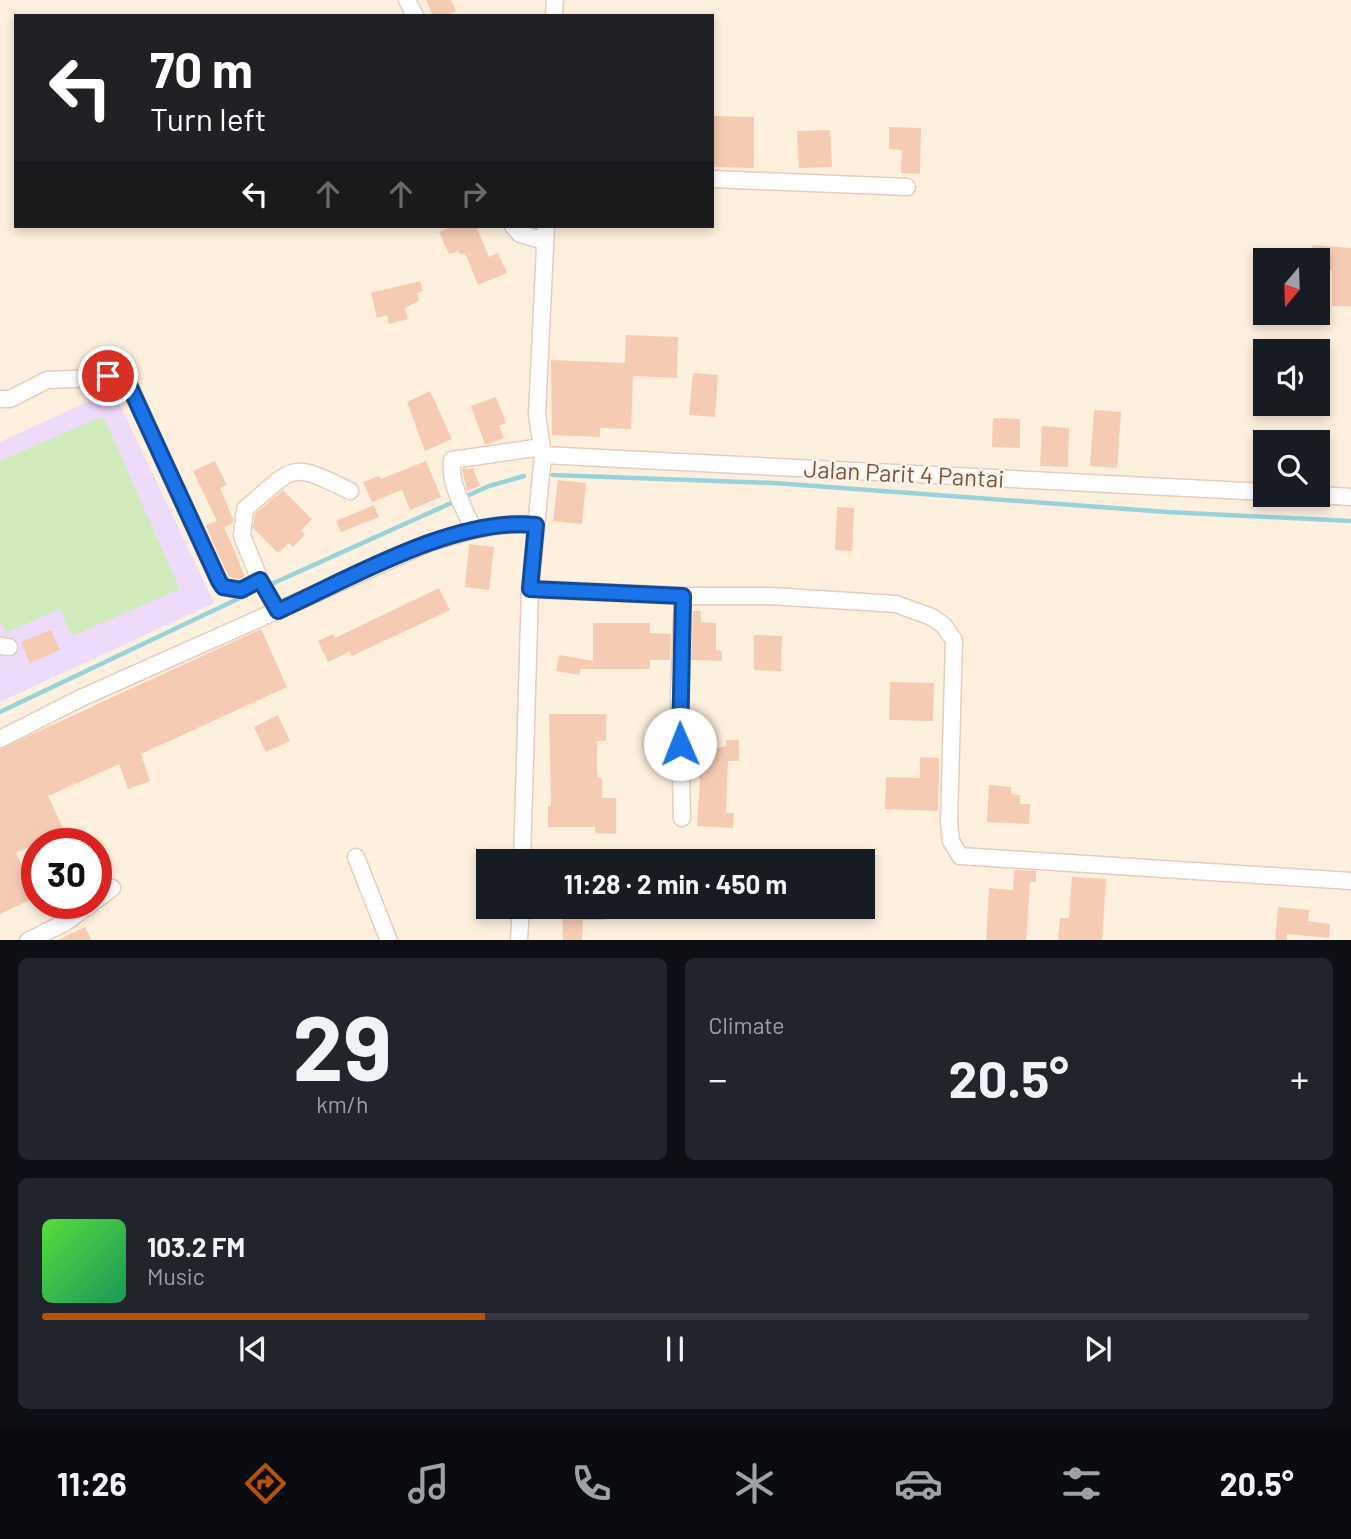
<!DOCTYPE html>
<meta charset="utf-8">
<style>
body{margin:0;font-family:Barlow,sans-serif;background:#20242c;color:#f1f3f6;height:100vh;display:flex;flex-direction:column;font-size:26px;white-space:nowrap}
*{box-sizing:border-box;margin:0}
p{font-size:23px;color:#9ea1a6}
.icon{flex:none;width:38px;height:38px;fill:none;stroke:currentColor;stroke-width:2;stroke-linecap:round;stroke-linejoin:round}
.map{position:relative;height:940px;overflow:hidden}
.sheet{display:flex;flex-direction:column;gap:18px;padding:18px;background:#0d0f14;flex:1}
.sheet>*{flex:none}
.top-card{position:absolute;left:14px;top:14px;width:700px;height:214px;border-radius:0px;box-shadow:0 4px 10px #0003;background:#202124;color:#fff;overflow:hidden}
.needle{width:46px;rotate:199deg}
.tools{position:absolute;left:1253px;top:248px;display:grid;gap:14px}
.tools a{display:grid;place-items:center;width:77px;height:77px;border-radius:0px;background:#171b24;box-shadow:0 4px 10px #0003;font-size:35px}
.speed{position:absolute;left:21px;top:828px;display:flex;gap:14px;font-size:35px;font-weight:700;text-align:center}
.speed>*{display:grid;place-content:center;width:91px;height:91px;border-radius:50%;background:#171b24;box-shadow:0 4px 10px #0003;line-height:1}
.speed .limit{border:10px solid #d22;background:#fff;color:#111}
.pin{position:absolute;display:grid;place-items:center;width:60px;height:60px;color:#fff;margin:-30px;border:4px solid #fff;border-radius:50%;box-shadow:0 2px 7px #0007}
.me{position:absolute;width:77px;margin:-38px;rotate:359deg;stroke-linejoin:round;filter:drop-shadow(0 0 5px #0008)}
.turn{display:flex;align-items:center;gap:24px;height:147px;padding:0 21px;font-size:32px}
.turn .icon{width:91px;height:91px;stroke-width:2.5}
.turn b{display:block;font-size:49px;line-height:60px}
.lanes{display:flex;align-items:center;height:66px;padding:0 21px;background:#0003;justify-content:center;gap:35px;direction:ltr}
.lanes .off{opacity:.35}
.big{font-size:52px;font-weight:700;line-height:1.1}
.sheet .card{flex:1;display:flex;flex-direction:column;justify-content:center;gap:10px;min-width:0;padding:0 24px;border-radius:10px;background:#20242c}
.sheet .dial{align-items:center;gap:0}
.dial b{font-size:91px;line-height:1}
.song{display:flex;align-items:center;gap:21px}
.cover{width:84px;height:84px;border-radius:10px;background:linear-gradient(135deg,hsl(110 70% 55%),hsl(150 70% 35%))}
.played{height:7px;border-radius:4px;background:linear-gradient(90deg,#b45309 35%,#363941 35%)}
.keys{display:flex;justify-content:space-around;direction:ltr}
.heat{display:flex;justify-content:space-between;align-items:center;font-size:38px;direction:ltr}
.sheet .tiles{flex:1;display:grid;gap:18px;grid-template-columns:1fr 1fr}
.card:last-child{grid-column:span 2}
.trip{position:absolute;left:476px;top:849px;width:399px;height:70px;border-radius:0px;background:#171b24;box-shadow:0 4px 10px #0003;font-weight:700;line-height:70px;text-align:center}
.tabs{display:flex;height:112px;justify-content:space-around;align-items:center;background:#090b0e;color:#9ea1a6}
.tabs .icon{width:49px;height:49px}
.tabs .on{color:#b45309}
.tabs b{font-size:32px;color:#f1f3f6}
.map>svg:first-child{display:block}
.education{fill:#eddbf9}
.green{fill:#d1ebbc}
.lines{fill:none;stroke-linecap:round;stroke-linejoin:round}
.stream{stroke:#98d2da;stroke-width:4.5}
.building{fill:#f5cbb4}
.minor-casing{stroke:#e4cdbd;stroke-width:19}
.minor{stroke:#fff;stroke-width:16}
.route-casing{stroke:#114b97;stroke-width:18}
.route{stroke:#1a73e8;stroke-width:12}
.labels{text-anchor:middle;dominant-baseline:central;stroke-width:5;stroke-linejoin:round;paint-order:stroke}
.street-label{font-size:24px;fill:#755445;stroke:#fff4e6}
</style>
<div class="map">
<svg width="1351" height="941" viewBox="0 0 1351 941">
<rect width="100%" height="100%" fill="#fef0de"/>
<!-- education -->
<path class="education" d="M 113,390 L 214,603 L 0,702 L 0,442 Z"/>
<!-- green -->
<path class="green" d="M 103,416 L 180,589 L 72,636 L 60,609 L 6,633 L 0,620 L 0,461 Z"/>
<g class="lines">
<!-- stream -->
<path class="stream" d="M 553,475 L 774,483 L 1167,512 L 1351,521
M 267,586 L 489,486 L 524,476
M 0,712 L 246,595"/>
</g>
<!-- building -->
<path class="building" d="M 426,0 L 451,0 L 456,11 L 446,16 L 433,16 Z
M 712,116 L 754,117 L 754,168 L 712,167 Z
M 889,127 L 921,128 L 920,174 L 901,173 L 902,150 L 889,149 Z
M 830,130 L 832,167 L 799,168 L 797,131 Z
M 454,226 L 476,226 L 489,257 L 498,253 L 507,273 L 478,285 L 465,253 L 460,255 L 458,251 L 449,254 L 439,232 Z
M 1312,245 L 1351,248 L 1351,306 L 1332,306 L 1332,270 L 1318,269 L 1318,261 L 1311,261 Z
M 420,281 L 423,291 L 417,293 L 419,301 L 405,308 L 408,319 L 389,324 L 387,315 L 377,318 L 371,293 Z
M 626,335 L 678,337 L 677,378 L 633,376 L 631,429 L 600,428 L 600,437 L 552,435 L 551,360 L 625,363 Z
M 693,373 L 718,375 L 715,417 L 689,415 Z
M 430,391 L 452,439 L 425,451 L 407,402 Z
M 496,397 L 506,423 L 499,426 L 504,438 L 485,445 L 471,406 Z
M 1094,410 L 1121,412 L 1117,468 L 1090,466 Z
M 993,418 L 1020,419 L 1020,448 L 992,447 Z
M 1042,426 L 1069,428 L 1068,467 L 1040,466 Z
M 215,461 L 227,485 L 220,488 L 233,519 L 233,523 L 224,527 L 245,576 L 239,579 L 229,577 L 213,543 L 206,525 L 217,521 L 193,471 Z
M 426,461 L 441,497 L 410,510 L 402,490 L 372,502 L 363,482 L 379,476 L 381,479 Z
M 473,468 L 480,486 L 467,491 L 462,469 Z
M 558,480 L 586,483 L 582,524 L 553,521 Z
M 283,490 L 312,519 L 301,530 L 305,535 L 293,547 L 289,543 L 278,553 L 253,528 L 255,514 Z
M 374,505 L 379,517 L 341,532 L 336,521 Z
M 837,507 L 854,508 L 852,551 L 835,550 Z
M 469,544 L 494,547 L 489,590 L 465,587 Z
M 439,588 L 450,610 L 352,656 L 349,652 L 328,662 L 318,641 L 333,634 L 335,638 Z
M 693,611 L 701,611 L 701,622 L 716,623 L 716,650 L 722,651 L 722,661 L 691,660 Z
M 593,623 L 650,623 L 650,633 L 671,634 L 670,660 L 650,660 L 650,669 L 581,669 L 579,675 L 556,671 L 559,655 L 593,661 Z
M 261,629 L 287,687 L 141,754 L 150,781 L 128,789 L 119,764 L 48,796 L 64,830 L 16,853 L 36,897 L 0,914 L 0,749 Z
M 51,630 L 60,650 L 30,663 L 21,642 Z
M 754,635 L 782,636 L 781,671 L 754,670 Z
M 890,682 L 934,683 L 933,721 L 889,720 Z
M 549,714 L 606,714 L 606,741 L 597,741 L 597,778 L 602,778 L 602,798 L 616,798 L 616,834 L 595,833 L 595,827 L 548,827 L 548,806 L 551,806 Z
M 278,715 L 290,741 L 266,752 L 254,727 Z
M 726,740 L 739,740 L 739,761 L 728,761 L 726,813 L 734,813 L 733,828 L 697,826 L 700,780 L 693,755 L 726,746 Z
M 920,757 L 939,758 L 938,811 L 885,809 L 886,777 L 920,778 Z
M 989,785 L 1011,787 L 1011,794 L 1020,795 L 1020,804 L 1030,804 L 1029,824 L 987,822 Z
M 1014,870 L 1036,871 L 1036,882 L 1030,882 L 1026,941 L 986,941 L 989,888 L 1013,890 Z
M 1072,877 L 1106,879 L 1102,941 L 1058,941 L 1060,918 L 1069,918 Z
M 562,906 L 605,906 L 605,920 L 583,920 L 582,941 L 563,941 Z
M 1278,907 L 1309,910 L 1308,921 L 1330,924 L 1329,938 L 1287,934 L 1287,941 L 1275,941 Z
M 85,927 L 92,941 L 56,941 Z"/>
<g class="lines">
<!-- minor casing -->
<g class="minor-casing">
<path id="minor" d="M 407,0 L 415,16
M 554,16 L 555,0
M 712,179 L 907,187
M 513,226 L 520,234 L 545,241
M 0,399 L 10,399 L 47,380 L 120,377 L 128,383 L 219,581 L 223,587 L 241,590 L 260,580 L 278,611
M 543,455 L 1265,492
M 1318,495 L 1351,497
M 473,529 C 464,507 449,485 452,460 L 542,447
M 260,580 L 242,536 L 245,509 C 295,467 288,460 350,491
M 530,589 L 683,596 L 771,596 L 896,604 L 932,617 L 944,626 L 954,640 L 949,822 L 951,841 L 960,856 L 1351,881
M 0,646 L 9,647
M 0,739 L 81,698 L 429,543 C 465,532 498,521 536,525
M 682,818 L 679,695 L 683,596
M 356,857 L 389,941
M 522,861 L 530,589 L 543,455 L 537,415 L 546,226
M 96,900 L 112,888
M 28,941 L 66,922 L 92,903
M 519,941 L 521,906"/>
</g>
<!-- minor -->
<use href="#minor" class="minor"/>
</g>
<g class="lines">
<!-- route casing -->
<g class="route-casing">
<path id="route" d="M 108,376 L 120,377 L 128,383 L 219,581 L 223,587 L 241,590 L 260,580 L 278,611 C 351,578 456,516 536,525 L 530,589 L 683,596 L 680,744"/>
</g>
<!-- route -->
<use href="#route" class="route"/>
</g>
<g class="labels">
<!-- street labels -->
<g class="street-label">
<text transform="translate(904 473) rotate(3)">Jalan Parit 4 Pantai</text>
</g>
</g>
</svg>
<div class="tools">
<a><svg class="needle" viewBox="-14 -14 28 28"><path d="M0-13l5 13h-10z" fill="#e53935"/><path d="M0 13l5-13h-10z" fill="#9ea1a6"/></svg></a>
<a><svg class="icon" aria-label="sound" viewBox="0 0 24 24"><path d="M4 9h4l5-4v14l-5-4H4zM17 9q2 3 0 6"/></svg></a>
<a><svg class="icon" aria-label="search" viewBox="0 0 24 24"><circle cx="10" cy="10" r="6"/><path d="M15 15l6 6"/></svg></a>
</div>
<div class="speed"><div class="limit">30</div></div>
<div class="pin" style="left:108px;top:376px;background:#d93025"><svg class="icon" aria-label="arrive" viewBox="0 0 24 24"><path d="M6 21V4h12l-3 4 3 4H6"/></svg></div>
<svg class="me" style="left:680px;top:744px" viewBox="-20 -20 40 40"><circle r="19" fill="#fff"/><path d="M0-13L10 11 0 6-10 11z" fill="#1a73e8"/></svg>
<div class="trip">11:28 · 2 min · 450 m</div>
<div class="top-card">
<div class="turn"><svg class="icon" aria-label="left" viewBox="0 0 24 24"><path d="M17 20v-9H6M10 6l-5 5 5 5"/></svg><div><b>70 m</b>Turn left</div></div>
<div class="lanes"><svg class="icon" aria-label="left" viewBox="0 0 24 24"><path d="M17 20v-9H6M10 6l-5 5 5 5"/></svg><svg class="icon off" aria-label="ahead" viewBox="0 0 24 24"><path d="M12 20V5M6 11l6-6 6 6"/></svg><svg class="icon off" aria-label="ahead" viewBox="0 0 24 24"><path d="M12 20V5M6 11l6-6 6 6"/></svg><svg class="icon off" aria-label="right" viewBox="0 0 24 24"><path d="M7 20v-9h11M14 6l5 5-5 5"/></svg></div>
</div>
</div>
<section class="sheet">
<div class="tiles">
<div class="card dial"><b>29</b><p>km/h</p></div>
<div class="card"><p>Climate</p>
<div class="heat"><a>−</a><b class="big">20.5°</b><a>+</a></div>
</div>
<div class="card">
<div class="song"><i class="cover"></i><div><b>103.2 FM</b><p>Music</p></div></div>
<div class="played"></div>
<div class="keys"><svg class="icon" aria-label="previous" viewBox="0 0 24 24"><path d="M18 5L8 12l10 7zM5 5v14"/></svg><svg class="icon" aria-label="pause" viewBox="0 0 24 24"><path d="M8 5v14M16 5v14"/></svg><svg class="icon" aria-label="next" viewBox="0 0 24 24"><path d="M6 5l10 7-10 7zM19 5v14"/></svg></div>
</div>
</div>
</section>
<nav class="tabs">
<b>11:26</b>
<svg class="icon on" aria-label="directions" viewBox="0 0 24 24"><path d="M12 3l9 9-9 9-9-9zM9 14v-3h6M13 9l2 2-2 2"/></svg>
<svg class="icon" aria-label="music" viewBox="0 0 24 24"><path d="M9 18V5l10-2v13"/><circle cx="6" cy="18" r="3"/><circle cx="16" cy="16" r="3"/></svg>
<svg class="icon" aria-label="phone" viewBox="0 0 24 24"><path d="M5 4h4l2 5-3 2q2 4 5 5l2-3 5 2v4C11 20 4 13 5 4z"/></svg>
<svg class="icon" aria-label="climate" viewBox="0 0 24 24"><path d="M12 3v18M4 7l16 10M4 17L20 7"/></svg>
<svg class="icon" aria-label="car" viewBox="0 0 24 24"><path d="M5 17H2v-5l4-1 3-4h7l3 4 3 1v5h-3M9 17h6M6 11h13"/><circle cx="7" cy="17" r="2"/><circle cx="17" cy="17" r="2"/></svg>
<svg class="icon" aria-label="filters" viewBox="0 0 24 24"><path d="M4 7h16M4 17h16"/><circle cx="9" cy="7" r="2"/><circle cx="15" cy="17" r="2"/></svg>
<b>20.5°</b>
</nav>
